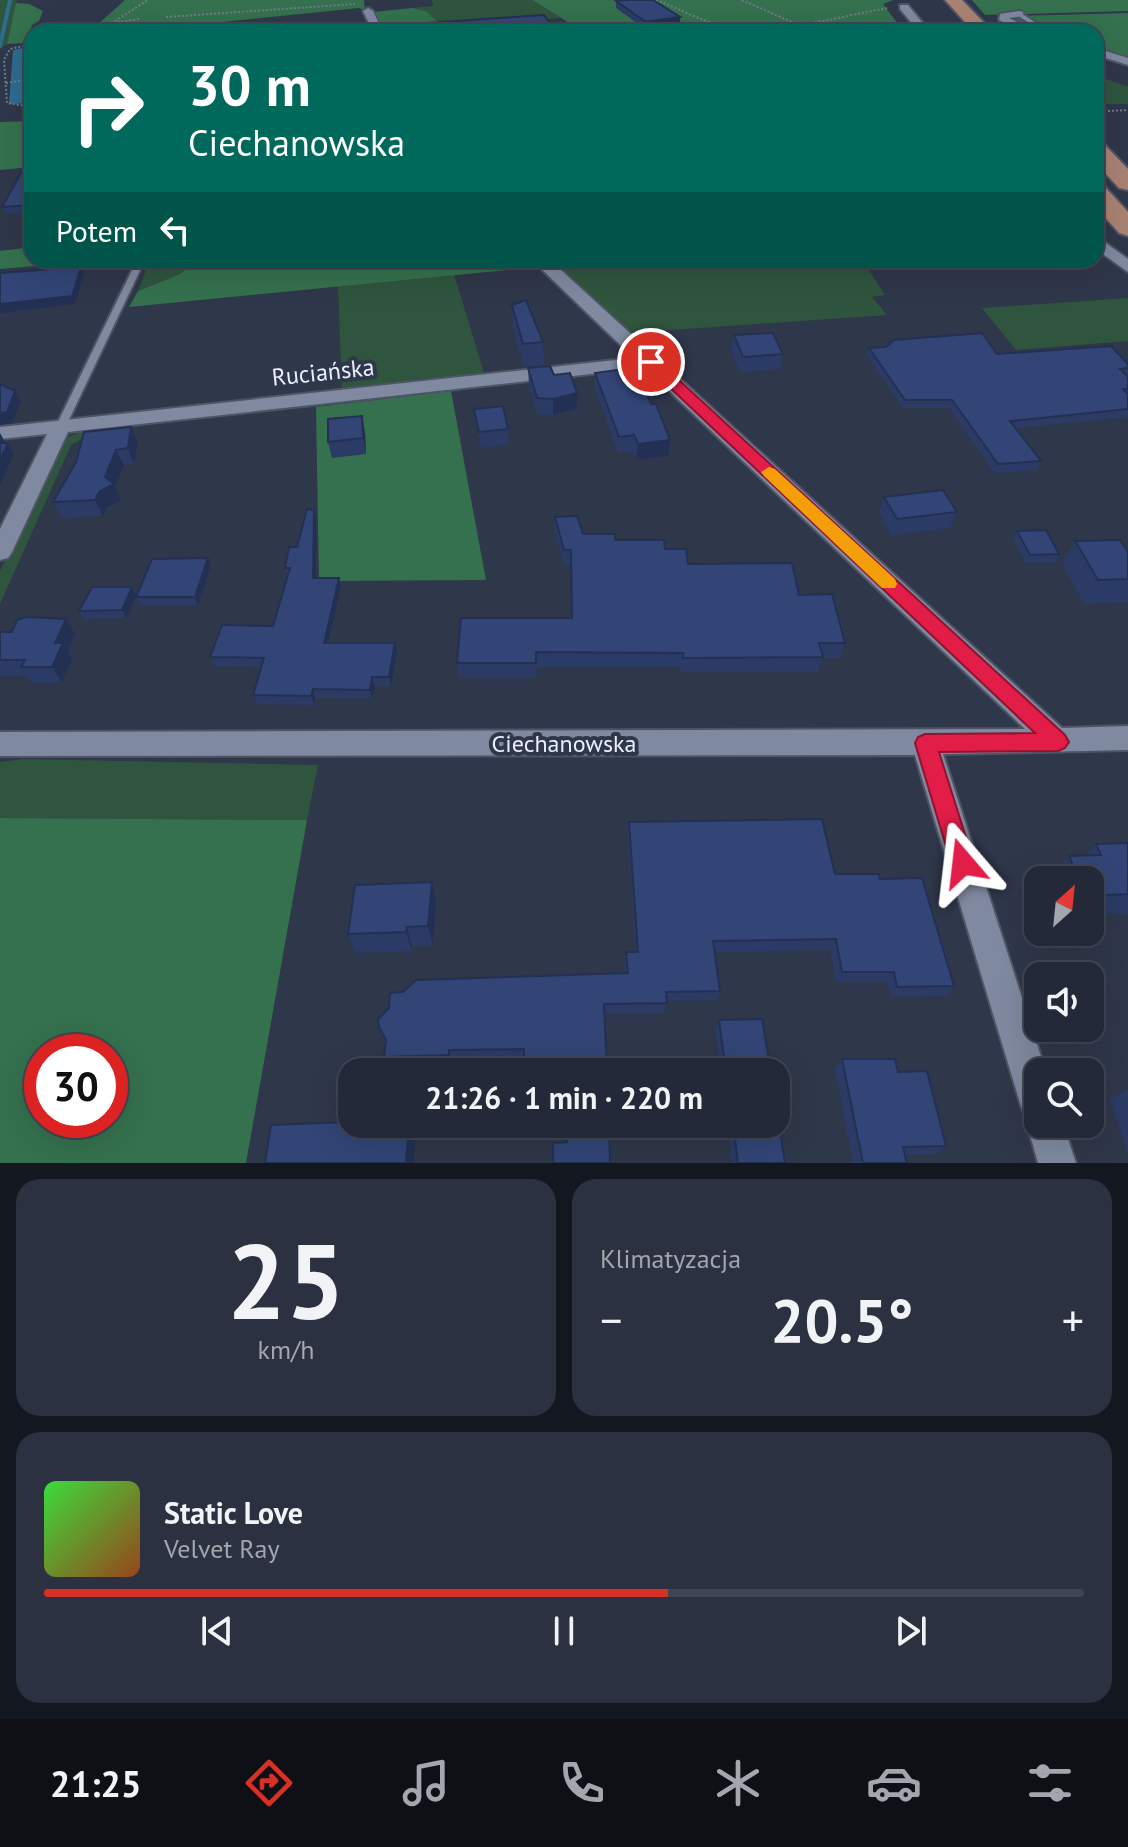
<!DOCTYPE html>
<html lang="pl">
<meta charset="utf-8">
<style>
body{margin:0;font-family:"PT Sans",sans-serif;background:#2b3140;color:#f1f3f6;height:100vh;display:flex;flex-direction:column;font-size:30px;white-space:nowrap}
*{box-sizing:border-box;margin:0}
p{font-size:26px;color:#a3a6ae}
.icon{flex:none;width:44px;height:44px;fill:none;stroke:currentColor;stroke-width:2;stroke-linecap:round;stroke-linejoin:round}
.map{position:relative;height:1163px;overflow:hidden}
.drawer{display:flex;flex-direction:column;gap:16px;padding:16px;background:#13171f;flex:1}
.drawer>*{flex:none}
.hud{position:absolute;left:24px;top:24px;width:1080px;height:244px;border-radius:24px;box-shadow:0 8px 32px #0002,0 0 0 2px #404553;background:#00695c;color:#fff;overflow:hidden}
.needle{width:52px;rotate:27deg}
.buttons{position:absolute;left:1024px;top:866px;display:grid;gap:16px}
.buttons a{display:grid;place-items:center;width:80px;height:80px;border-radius:16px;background:#232938;box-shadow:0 8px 32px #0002,0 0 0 2px #404553;font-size:40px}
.speed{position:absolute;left:24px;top:1034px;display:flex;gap:16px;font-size:40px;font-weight:700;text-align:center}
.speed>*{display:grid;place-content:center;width:104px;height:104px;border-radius:50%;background:#232938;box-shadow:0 8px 32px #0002,0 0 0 2px #404553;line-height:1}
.speed .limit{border:12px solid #d22;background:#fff;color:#111}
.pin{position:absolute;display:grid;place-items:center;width:68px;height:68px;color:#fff;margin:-34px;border:4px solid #fff;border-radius:50%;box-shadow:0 2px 8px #0007}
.me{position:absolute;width:88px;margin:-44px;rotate:343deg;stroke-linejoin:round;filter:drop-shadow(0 0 6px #0008)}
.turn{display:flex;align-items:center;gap:28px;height:168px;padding:0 32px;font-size:36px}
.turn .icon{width:104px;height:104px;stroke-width:2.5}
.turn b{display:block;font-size:56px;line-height:68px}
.then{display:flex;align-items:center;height:76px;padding:0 32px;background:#0003;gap:16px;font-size:30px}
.big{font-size:60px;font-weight:600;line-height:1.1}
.drawer .tile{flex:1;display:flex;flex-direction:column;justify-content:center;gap:12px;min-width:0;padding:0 28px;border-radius:24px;background:#2b3140}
.drawer .dial{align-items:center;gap:0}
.dial b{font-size:104px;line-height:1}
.song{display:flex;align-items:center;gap:24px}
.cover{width:96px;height:96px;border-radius:12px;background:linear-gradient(135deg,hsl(120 70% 55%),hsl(20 70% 35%))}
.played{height:8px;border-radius:4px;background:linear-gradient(90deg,#d93025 60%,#404553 60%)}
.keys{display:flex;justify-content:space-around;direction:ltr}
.heat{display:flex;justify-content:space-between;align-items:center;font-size:44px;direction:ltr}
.drawer .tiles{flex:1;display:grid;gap:16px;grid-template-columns:1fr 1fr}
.tile:last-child{grid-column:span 2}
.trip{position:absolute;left:338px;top:1058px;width:452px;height:80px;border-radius:24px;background:#232938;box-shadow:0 8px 32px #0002,0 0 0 2px #404553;font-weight:600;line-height:80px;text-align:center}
.tab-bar{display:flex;height:128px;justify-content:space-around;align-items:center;background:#0e1016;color:#a3a6ae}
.tab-bar .icon{width:56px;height:56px}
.tab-bar .active{color:#d93025}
.tab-bar b{font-size:36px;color:#f1f3f6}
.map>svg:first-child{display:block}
.green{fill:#2f553e}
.forest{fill:#35714e;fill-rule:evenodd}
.water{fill:#2e6c90}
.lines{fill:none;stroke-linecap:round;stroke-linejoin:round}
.stream{stroke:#2e6c90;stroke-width:4}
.lane-casing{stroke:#4e5465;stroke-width:4}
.street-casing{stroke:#4e5465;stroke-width:4}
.primary-casing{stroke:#4e5465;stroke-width:4}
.path{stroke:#737a8b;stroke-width:2;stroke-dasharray:2 2;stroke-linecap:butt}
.lane{fill:#7f899f;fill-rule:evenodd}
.street{fill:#7f899f;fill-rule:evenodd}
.primary{fill:#a98272;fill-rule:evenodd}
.wall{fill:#2b3b65}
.shaded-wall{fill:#233053}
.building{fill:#324576;stroke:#233053;stroke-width:2}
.route{fill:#e11d48;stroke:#92132f;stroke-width:2}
.slow{fill:#f59e0b}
.labels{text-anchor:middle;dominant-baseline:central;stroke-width:8;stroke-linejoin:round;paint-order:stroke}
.street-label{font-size:24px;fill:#eaeffc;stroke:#2f374a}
</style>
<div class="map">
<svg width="1128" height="1163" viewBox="0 0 1128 1163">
<rect width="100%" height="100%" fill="#2f374a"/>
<!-- green -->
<path class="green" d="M 0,0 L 17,0 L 7,44 L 0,49 Z
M 432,0 L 532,0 L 561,18 L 445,28 L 426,11 L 412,8 L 433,6 Z
M 1096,75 L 1128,87 L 1128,104 L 1096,104 Z
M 150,260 L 196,260 L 180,274 L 138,291 Z
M 625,260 L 862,260 L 885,295 L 872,297 L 887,315 L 628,333 L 557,266 Z
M 454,274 L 484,373 L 342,390 L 338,286 Z
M 1128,298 L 1128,341 L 1016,350 L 982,308 Z
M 100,429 L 71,445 L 0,604 L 0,571 L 64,439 L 82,431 Z
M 24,759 L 318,765 L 307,820 L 0,818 L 0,762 Z"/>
<!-- forest -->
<path class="forest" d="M 125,0 L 364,0 L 365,10 L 359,8 L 126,32 L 89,32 Z
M 532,0 L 893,0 L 883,4 L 904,32 L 584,32 Z
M 972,0 L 1128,0 L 1128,11 L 985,15 Z
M 16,3 L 29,4 L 43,11 L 39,21 L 32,25 L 26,43 L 7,44 Z
M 412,8 L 426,11 L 445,28 L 381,32 L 374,12 Z
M 1128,13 L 1128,60 L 1096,49 L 1096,32 L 1037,32 L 1008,21 L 1017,16 Z
M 32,121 L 32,167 L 0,170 L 0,122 Z
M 32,247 L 32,260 L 104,260 L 0,269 L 0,251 Z
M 196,260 L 529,260 L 537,267 L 129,307 L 138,291 L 180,274 Z
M 451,391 L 486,580 L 319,581 L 316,407 Z
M 0,818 L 307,820 L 246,1163 L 0,1163 ZM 42,1052 L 110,1052 L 110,1120 L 42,1120 Z"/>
<!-- water -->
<path class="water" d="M 32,46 L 32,103 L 9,104 L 13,50 Z"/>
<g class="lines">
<!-- stream -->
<path class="stream" d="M 0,46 L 10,0"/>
<!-- lane casing -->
<g class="lane-casing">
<path id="lane" d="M 1019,12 L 1021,13 L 1050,32 L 1043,32 L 1017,15 Z
M 149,30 L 169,32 L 146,32 Z
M 136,262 L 143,264 L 66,426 L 61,429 L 57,428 L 56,426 Z"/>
</g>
<!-- street casing -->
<g class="street-casing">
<path id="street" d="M 900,5 L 908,5 L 930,32 L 919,32 L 900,9 Z
M 368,8 L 373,11 L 383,32 L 373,32 L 363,11 Z
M 1019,11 L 1023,12 L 1023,16 L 1009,18 L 1037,32 L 1023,32 L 999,20 L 1000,14 Z
M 1096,48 L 1128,58 L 1128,65 L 1096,55 Z
M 1096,236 L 1128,259 L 1128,272 L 1096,249 Z
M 532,260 L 550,260 L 1062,728 L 1128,726 L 1128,750 L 943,754 L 1046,1072 L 1038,1072 L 1038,1124 L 1063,1124 L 1076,1163 L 1038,1163 L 1027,1124 L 1029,1118 L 1025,1116 L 1020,1103 L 915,755 L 0,756 L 0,732 L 1025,729 L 645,368 L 68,432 L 12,552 L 8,558 L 0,560 L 0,529 L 47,434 L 0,439 L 0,427 L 634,358 Z"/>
</g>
<!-- primary casing -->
<g class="primary-casing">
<path id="primary" d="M 945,0 L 962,0 L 993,32 L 974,32 Z
M 1096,142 L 1104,144 L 1128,169 L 1128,190 L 1119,188 L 1096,163 Z
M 1096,185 L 1105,187 L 1128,212 L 1128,236 L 1119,233 L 1096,207 Z"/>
</g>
<!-- path -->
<path class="path" d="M 656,0 C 678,8 698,20 720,25 C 775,37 834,17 888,8
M 742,0 L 794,23
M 166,17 L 355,4
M 115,21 L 148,0
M 42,32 L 140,19
M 32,44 L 10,49 L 4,60 L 7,103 L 32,107
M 6,83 L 32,79
M 1108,111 L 1128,110"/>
<!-- lane -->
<use href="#lane" class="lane"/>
<!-- street -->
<use href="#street" class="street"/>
<!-- primary -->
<use href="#primary" class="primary"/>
</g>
<!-- wall -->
<path class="wall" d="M 616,1 L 680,24 L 645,29 L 616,8 Z
M 32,162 L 32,212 L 5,214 L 2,207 Z
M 512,305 L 543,342 L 544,365 L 524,367 L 513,327 Z
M 734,335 L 783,354 L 780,369 L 740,372 L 731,351 Z
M 869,348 L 997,354 L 1128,364 L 1128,417 L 1016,428 L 1041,461 L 1037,470 L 994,473 L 949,408 L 903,408 L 867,356 Z
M 528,368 L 554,375 L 577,393 L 577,409 L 553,415 L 537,414 L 529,384 Z
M 595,373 L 668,456 L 636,460 L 633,451 L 618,453 L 595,388 Z
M 474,409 L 508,429 L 508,444 L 481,448 L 476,425 Z
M 131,427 L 138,442 L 134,464 L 124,465 L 115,487 L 121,500 L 106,508 L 103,516 L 62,518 L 53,502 Z
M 365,432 L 366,454 L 332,458 L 328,442 Z
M 884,497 L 957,512 L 950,528 L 891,535 L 879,513 Z
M 555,517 L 583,534 L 665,549 L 688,564 L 799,595 L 845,643 L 840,658 L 823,658 L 818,672 L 681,672 L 681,667 L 537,667 L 536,678 L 459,678 L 457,663 L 571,618 L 571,565 L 564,565 L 555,532 Z
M 316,520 L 316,578 L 341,587 L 328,643 L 395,643 L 397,652 L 391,686 L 375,686 L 372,698 L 315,698 L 314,705 L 257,704 L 253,695 L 262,667 L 214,666 L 210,657 L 273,626 L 288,577 L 285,568 L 297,547 Z
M 1017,531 L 1059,554 L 1055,562 L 1026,563 L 1013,539 Z
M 1075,541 L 1128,552 L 1128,602 L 1084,604 L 1062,564 Z
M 211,566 L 198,605 L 140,605 L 136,597 Z
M 136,595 L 127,618 L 84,619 L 79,611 Z
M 66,619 L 75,634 L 68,651 L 72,659 L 62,683 L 32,683 L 27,676 L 0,676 L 0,632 L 12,632 Z
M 629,822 L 835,874 L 880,879 L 954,986 L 946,996 L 891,997 L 887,982 L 836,982 L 830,950 L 715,952 L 720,991 L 717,1000 L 666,1001 L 665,1013 L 605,1013 L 565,1066 L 525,1067 L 524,1057 L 452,1059 L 452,1064 L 388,1065 L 384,1057 L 386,1042 L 379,1027 L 403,992 L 626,973 L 625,963 L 626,952 L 636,952 L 628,833 Z
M 1128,843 L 1128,913 L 1090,914 L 1090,880 L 1053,880 L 1052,877 L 1069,856 L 1086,855 L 1096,844 Z
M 436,902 L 433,945 L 412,946 L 412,951 L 356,953 L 348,934 Z
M 719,1020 L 771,1072 L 720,1072 L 715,1031 Z
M 842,1059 L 898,1072 L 946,1146 L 935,1154 L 905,1155 L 907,1163 L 853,1163 L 835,1070 Z
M 1125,1090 L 1128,1090 L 1128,1152 L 1110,1100 Z
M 727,1124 L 776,1124 L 785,1163 L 732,1163 Z"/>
<!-- shaded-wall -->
<path class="shaded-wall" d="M 680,17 L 680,24 L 645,29 L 646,22 Z
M 81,267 L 84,274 L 75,304 L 0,313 L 0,304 Z
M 15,391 L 21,401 L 12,423 L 0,425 L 0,413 Z
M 577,393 L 577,409 L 553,415 L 553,399 Z
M 362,416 L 365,432 L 366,454 L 363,438 Z
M 131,427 L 138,442 L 134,464 L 128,448 Z
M 0,433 L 5,442 L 0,453 Z
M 670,440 L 668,456 L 636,460 L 638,444 Z
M 8,443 L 14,453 L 0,485 L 0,461 Z
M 116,450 L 124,465 L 115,487 L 121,500 L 106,508 L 103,516 L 95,500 Z
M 314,510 L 316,520 L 316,587 L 313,578 Z
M 208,558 L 211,566 L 198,605 L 195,597 Z
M 339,578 L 341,587 L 326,652 L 324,643 Z
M 132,587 L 136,595 L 127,618 L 122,610 Z
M 66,619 L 75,634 L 68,651 L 72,659 L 62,683 L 52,667 L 55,643 Z
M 395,643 L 397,652 L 391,686 L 389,677 Z
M 372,677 L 375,686 L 372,698 L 370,690 Z
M 313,689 L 315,698 L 314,705 L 311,696 Z
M 432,882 L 436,902 L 433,945 L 428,926 Z
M 407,927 L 412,946 L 412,951 L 406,932 Z
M 409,1124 L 416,1124 L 414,1163 L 406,1163 Z"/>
<!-- building -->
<path class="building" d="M 623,0 L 653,0 L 680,17 L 646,22 L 616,1 Z
M 544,15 L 554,28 L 563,27 L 566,32 L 403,32 L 400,25 Z
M 27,162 L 32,162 L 32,205 L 2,207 Z
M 81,267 L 72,296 L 0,304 L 0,273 Z
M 526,300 L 543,342 L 523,344 L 512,305 Z
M 773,333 L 783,354 L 743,357 L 734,335 Z
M 982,333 L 997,354 L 1111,346 L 1128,364 L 1128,368 L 1120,369 L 1128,377 L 1128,389 L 1123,389 L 1128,394 L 1128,409 L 1010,421 L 1041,461 L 998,464 L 952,400 L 905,400 L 869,348 L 886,347 L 894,340 Z
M 550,366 L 554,375 L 570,373 L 577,393 L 553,399 L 537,398 L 528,368 Z
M 631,368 L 637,381 L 641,380 L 651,404 L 656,404 L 670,440 L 638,444 L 634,435 L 619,437 L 595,373 Z
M 0,384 L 15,391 L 7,412 L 0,413 Z
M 503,406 L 508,429 L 479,432 L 474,409 Z
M 362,416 L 363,438 L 328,442 L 328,419 Z
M 131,427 L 128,448 L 116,450 L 105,477 L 114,484 L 99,492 L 95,500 L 53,502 L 76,462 L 84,432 Z
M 0,443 L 8,443 L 0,461 Z
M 943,490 L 957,512 L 897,519 L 884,497 Z
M 307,509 L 314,510 L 313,578 L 339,578 L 324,643 L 395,643 L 389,677 L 372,677 L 370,690 L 313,689 L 311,696 L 253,695 L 264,658 L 210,657 L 222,625 L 273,626 L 290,568 L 285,568 L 289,547 L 297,547 Z
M 577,516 L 583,534 L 615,534 L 615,540 L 664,540 L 665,549 L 686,549 L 688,564 L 792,563 L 799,595 L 832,594 L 845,643 L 819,643 L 823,657 L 683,658 L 683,653 L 536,652 L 536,663 L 457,663 L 461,618 L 572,618 L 571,550 L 564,550 L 555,517 Z
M 1046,530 L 1059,554 L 1030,555 L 1017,531 Z
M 1120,540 L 1128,552 L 1128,579 L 1098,580 L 1075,541 Z
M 208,558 L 195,597 L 136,597 L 152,559 Z
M 92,587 L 132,587 L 122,610 L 79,611 Z
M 26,617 L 66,619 L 55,643 L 63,643 L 52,667 L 21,667 L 25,660 L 0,660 L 0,632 L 12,632 L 17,620 Z
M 822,819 L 835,874 L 879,874 L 880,879 L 922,878 L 954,986 L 897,987 L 894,972 L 842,972 L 836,939 L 713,941 L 720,991 L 666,992 L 667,1003 L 604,1004 L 607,1072 L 565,1072 L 565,1058 L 524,1059 L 524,1049 L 449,1050 L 449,1055 L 384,1057 L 386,1040 L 379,1027 L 378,1019 L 389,1008 L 390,993 L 403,992 L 416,980 L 628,973 L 626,952 L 638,952 L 629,822 Z
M 1128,843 L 1128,894 L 1090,896 L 1090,880 L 1079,880 L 1069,856 L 1101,855 L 1096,844 Z
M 432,882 L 428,926 L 407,927 L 406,932 L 348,934 L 355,885 Z
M 762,1019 L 771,1072 L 726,1072 L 719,1020 Z
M 842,1059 L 895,1059 L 898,1072 L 927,1071 L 946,1146 L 903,1147 L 907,1163 L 863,1163 Z
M 776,1105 L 785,1163 L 738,1163 L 733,1124 L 776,1124 Z
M 352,1106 L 352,1124 L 409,1124 L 406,1163 L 265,1163 L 271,1125 L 348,1122 L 350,1107 Z
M 566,1124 L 609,1124 L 610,1163 L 553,1163 L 553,1143 L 567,1142 Z"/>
<!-- route -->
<path class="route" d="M 651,358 L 656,359 L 1065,735 L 1069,742 L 1065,748 L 1058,751 L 939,752 L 974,863 L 971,871 L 963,874 L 955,871 L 951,863 L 915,743 L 918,737 L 925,734 L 1035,733 L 646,365 L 646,359 Z"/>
<!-- slow -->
<path class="slow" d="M 769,467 L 775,469 L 895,579 L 897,584 L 895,588 L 882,588 L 764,476 L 761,472 Z"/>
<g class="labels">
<!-- street labels -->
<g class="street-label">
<text transform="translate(323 372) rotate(-6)">Ruciańska</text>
<text x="564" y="743">Ciechanowska</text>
</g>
</g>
</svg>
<div class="buttons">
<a><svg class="needle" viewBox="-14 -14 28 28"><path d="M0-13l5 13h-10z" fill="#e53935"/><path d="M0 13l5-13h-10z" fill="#a3a6ae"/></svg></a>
<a><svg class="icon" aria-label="sound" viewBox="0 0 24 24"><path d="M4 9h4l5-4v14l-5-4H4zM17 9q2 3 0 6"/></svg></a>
<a><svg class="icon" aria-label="search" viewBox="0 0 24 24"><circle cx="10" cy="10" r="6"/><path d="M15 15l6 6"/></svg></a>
</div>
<div class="speed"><div class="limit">30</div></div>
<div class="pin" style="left:651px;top:362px;background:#d93025"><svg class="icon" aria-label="arrive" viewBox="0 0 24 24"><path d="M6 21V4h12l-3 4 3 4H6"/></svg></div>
<svg class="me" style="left:963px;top:863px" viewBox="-20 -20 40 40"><path d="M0-17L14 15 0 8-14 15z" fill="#e11d48" stroke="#fff" stroke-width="4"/></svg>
<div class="trip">21:26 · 1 min · 220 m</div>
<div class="hud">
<div class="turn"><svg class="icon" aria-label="right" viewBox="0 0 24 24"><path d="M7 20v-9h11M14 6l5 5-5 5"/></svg><div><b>30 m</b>Ciechanowska</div></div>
<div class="then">Potem<svg class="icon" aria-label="left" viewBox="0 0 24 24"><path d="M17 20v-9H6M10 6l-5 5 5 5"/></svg></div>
</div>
</div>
<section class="drawer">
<div class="tiles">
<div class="tile dial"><b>25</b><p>km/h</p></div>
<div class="tile"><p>Klimatyzacja</p>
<div class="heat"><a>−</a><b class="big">20.5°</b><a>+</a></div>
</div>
<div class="tile">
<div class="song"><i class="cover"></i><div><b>Static Love</b><p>Velvet Ray</p></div></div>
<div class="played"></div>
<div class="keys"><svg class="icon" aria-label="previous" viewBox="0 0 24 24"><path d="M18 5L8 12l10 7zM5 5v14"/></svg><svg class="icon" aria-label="pause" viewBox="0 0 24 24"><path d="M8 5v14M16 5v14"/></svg><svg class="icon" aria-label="next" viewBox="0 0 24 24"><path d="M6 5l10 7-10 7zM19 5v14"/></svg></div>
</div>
</div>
</section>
<nav class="tab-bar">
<b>21:25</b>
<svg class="icon active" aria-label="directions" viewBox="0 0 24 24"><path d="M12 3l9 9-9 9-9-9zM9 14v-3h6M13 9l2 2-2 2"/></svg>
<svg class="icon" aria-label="music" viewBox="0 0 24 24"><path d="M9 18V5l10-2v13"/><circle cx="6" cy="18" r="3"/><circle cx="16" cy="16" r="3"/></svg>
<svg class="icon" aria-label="phone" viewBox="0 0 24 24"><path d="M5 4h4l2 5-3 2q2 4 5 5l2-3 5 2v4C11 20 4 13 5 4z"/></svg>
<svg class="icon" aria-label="climate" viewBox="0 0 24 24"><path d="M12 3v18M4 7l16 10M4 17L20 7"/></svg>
<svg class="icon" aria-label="car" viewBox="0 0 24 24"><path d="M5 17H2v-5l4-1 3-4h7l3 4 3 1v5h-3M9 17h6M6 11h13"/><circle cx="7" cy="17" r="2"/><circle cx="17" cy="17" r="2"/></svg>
<svg class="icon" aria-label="filters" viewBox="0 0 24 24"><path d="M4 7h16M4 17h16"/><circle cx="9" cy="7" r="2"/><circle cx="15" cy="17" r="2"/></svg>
</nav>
